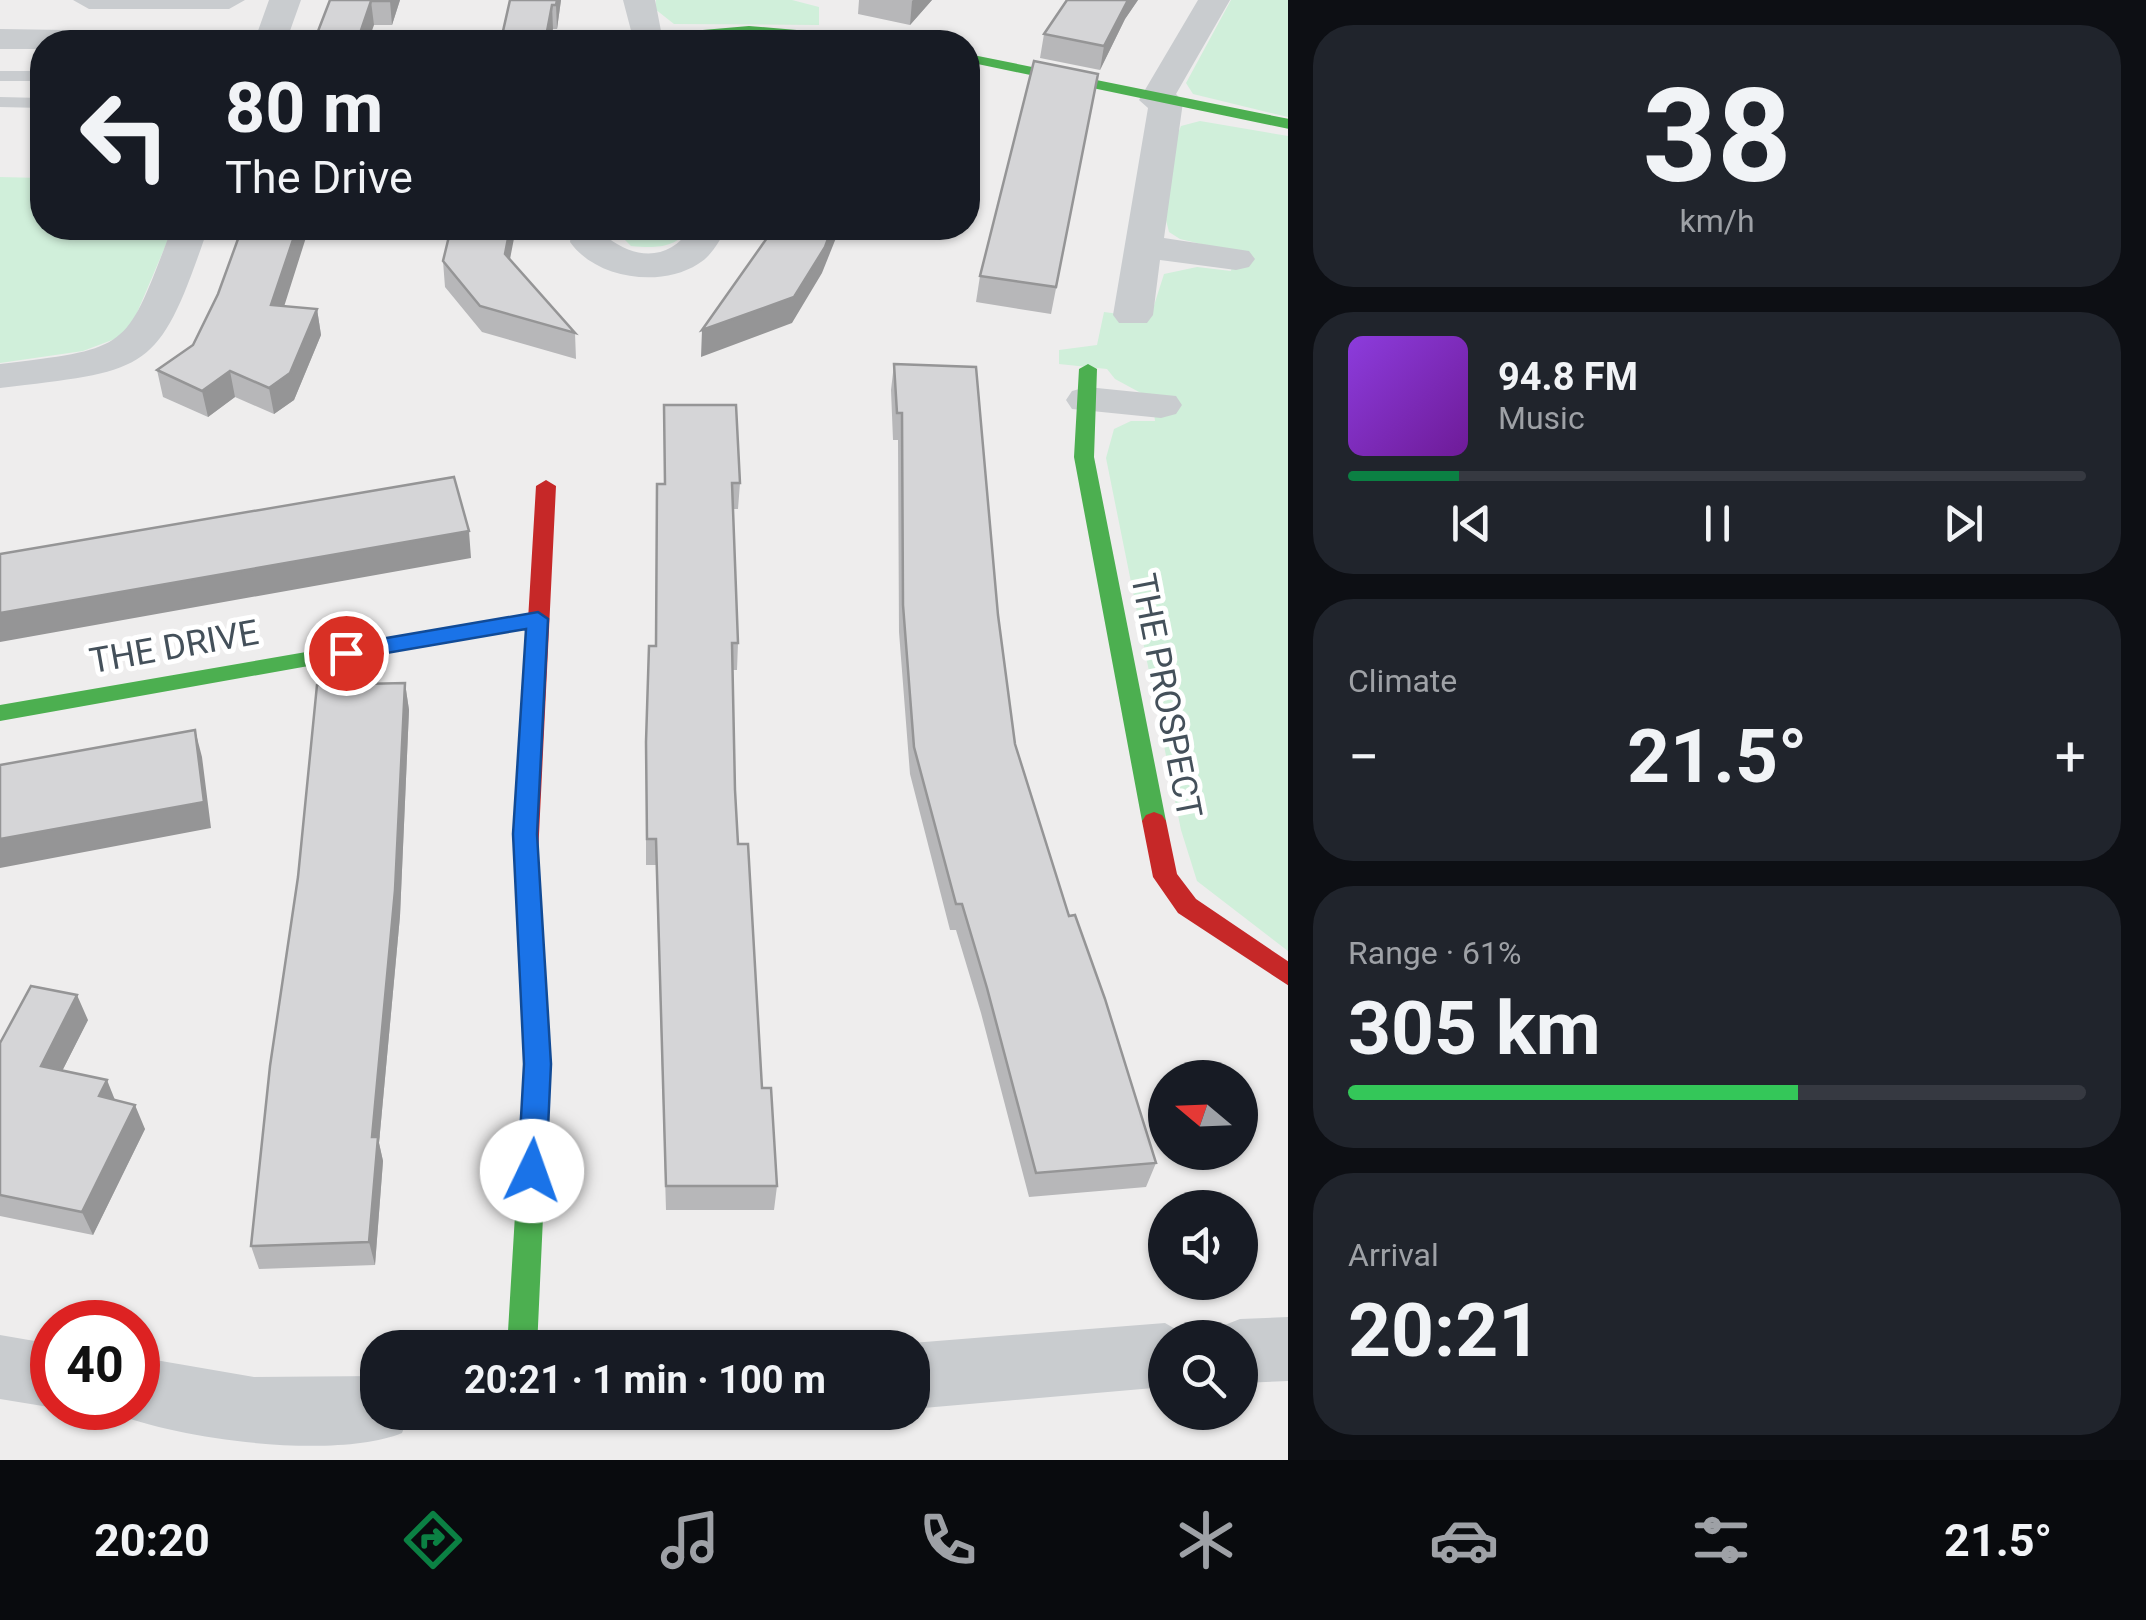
<!DOCTYPE html>
<meta charset="utf-8">
<style>
body{margin:0;font-family:Roboto,sans-serif;background:#20242c;color:#f1f3f6;height:100vh;display:flex;flex-direction:column;font-size:38px;white-space:nowrap}
*{box-sizing:border-box;margin:0}
p{font-size:32px;color:#9ea1a6}
.icon{flex:none;width:55px;height:55px;fill:none;stroke:currentColor;stroke-width:2;stroke-linecap:round;stroke-linejoin:round}
.map{position:relative;flex:1;overflow:hidden}
.panel{display:flex;flex-direction:column;gap:25px;padding:25px;background:#0d0f14;width:858px}
.panel>*{flex:none}
.top-card{position:absolute;left:30px;top:30px;width:950px;height:210px;border-radius:40px;box-shadow:0 2px 8px #0004;background:#171b24;color:#f1f3f6;overflow:hidden}
.needle{width:65px;rotate:289deg}
.buttons{position:absolute;left:1148px;top:1060px;display:grid;gap:20px}
.buttons a{display:grid;place-items:center;width:110px;height:110px;border-radius:50%;background:#171b24;box-shadow:0 2px 8px #0004;font-size:50px}
.speed{position:absolute;left:30px;top:1300px;display:flex;gap:20px;font-size:50px;font-weight:700;text-align:center}
.speed>*{display:grid;place-content:center;width:130px;height:130px;border-radius:50%;background:#171b24;box-shadow:0 2px 8px #0004;line-height:1}
.speed .limit{border:15px solid #d22;background:#fff;color:#111}
.pin{position:absolute;display:grid;place-items:center;width:85px;height:85px;color:#fff;margin:-42px;border:5px solid #fff;border-radius:50%;box-shadow:0 2px 10px #0007}
.me{position:absolute;width:110px;margin:-55px;rotate:3deg;stroke-linejoin:round;filter:drop-shadow(0 0 8px #0008)}
.turn{display:flex;align-items:center;gap:35px;height:210px;padding:0 30px;font-size:45px}
.turn .icon{width:130px;height:130px;stroke-width:2.5}
.turn b{display:block;font-size:70px;line-height:85px}
.big{font-size:75px;font-weight:700;line-height:1.1}
.panel .widget{flex:1;display:flex;flex-direction:column;justify-content:center;gap:15px;min-width:0;padding:0 35px;border-radius:40px;background:#20242c}
.panel .dial{align-items:center;gap:0}
.dial b{font-size:130px;line-height:1}
.song{display:flex;align-items:center;gap:30px}
.cover{width:120px;height:120px;border-radius:15px;background:linear-gradient(135deg,hsl(270 70% 55%),hsl(280 70% 35%))}
.played{height:10px;border-radius:5px;background:linear-gradient(90deg,#0b8043 15%,#363941 15%)}
.keys{display:flex;justify-content:space-around;direction:ltr}
.heat{display:flex;justify-content:space-between;align-items:center;font-size:55px;direction:ltr}
.charge{height:15px;border-radius:8px;background:linear-gradient(90deg,#34c759 61%,#363941 0)}
.trip{position:absolute;left:360px;top:1330px;width:570px;height:100px;border-radius:40px;background:#171b24;box-shadow:0 2px 8px #0004;font-weight:700;line-height:100px;text-align:center}
.dock{display:flex;height:160px;justify-content:space-around;align-items:center;background:#090b0e;color:#9ea1a6}
.dock .icon{width:70px;height:70px}
.dock .current{color:#0b8043}
.dock b{font-size:45px;color:#f1f3f6}
main{display:flex;flex:1;min-height:0}
.map>svg:first-child{display:block}
.green{fill:#d0efda}
.lines{fill:none;stroke-linecap:round;stroke-linejoin:round}
.lane{fill:#c9cccf;fill-rule:evenodd}
.street{fill:#c9cccf;fill-rule:evenodd}
.fast{fill:#4caf50;fill-rule:evenodd}
.jam{fill:#c62828;fill-rule:evenodd}
.wall{fill:#b7b7b9}
.shaded-wall{fill:#959596}
.building{fill:#d5d5d7;stroke:#959596;stroke-width:2.5}
.route{fill:#1a73e8;stroke:#114b97;stroke-width:2.5}
.labels{text-anchor:middle;dominant-baseline:central;stroke-width:10;stroke-linejoin:round;paint-order:stroke}
.street-label{font-size:35px;fill:#44505a;stroke:#fff}
</style>
<main>
<div class="map">
<svg width="1289" height="1460" viewBox="0 0 1289 1460">
<rect width="100%" height="100%" fill="#eeeded"/>
<!-- green -->
<path class="green" d="M 656,0 L 792,0 L 819,7 L 819,25 L 674,24 L 655,9 Z
M 1231,0 L 1288,0 L 1288,117 L 1193,94 L 1186,83 Z
M 1200,121 L 1288,136 L 1288,951 L 1197,881 L 1181,830 L 1106,458 L 1114,429 L 1131,421 L 1155,421 L 1152,399 L 1115,379 L 1107,369 L 1059,364 L 1059,350 L 1097,345 L 1104,312 L 1150,318 L 1164,274 L 1197,267 L 1231,271 L 1234,252 L 1180,239 L 1169,232 L 1166,220 L 1176,138 L 1181,126 Z
M 0,177 L 42,178 L 42,228 L 173,228 L 128,334 L 83,351 L 0,363 Z
M 613,228 L 690,228 C 675,249 655,248 631,246 Z"/>
<g class="lines">
<!-- lane -->
<path class="lane" d="M 0,71 L 42,71 L 42,81 L 0,81 Z
M 0,97 L 42,98 L 42,108 L 0,107 Z"/>
<!-- street -->
<path class="street" d="M 73,0 L 245,0 L 229,9 L 89,9 Z
M 269,0 L 301,0 L 286,42 L 254,42 Z
M 623,0 L 655,0 L 662,36 L 658,42 L 634,42 Z
M 1198,0 L 1230,0 L 1176,94 L 1183,102 L 1164,238 L 1249,251 L 1255,259 L 1249,267 L 1236,270 L 1160,260 L 1153,315 L 1147,323 L 1119,323 L 1113,315 L 1148,108 L 1139,100 Z
M 0,29 L 200,32 L 216,42 L 42,42 L 42,49 L 0,49 Z
M 172,228 L 208,228 C 158,374 151,370 0,388 L 0,364 C 132,348 125,351 172,228 Z
M 572,228 L 608,228 L 608,238 C 637,260 670,260 691,228 L 727,228 C 719,241 712,256 698,264 C 661,288 596,279 570,242 Z
M 1087,387 L 1176,396 L 1182,405 L 1176,414 L 1161,418 L 1072,409 L 1066,400 L 1072,391 Z
M 1289,1317 L 1289,1381 L 1240,1383 L 1240,1338 L 1213,1338 L 1217,1328 L 1240,1319 Z
M 1165,1323 L 1191,1338 L 1165,1338 L 1165,1387 L 912,1409 L 912,1348 L 902,1348 L 912,1343 Z
M 0,1335 L 52,1344 L 55,1408 L 0,1399 Z
M 138,1357 L 254,1377 L 378,1376 L 378,1412 L 410,1412 L 402,1433 C 336,1460 180,1440 114,1413 L 112,1408 L 138,1408 Z"/>
<!-- fast -->
<path class="fast" d="M 749,26 L 889,38 L 896,42 C 847,45 799,35 749,34 C 700,34 652,45 603,42 L 610,38 Z
M 968,54 L 1289,119 L 1289,129 L 968,62 Z
M 1088,364 L 1097,369 L 1094,457 L 1166,821 L 1162,827 L 1146,827 L 1142,821 L 1074,457 L 1079,369 Z
M 537,612 L 548,619 L 544,624 L 0,721 L 0,705 Z
M 526,846 L 534,848 L 538,855 L 550,1065 L 537,1348 L 507,1348 L 524,1065 L 514,855 L 518,848 Z"/>
<!-- jam -->
<path class="jam" d="M 546,480 L 556,486 L 538,855 L 534,862 L 518,862 L 514,855 L 536,486 Z
M 1154,812 L 1162,815 L 1166,821 L 1177,874 L 1196,899 L 1289,962 L 1289,986 L 1178,913 L 1153,877 L 1142,821 L 1146,815 Z"/>
</g>
<!-- wall -->
<path class="wall" d="M 330,0 L 400,0 L 392,25 L 374,25 L 315,39 Z
M 510,0 L 561,0 L 557,29 L 553,29 Z
M 859,0 L 932,0 L 910,25 L 858,14 Z
M 1067,0 L 1138,0 L 1125,19 L 1100,70 L 1040,58 L 1044,34 Z
M 1098,74 L 1051,314 L 976,302 L 980,276 Z
M 510,260 L 575,333 L 576,359 L 482,332 L 445,287 L 443,261 Z
M 284,306 L 317,309 L 321,335 L 294,400 L 274,414 L 235,397 L 208,417 L 163,397 L 157,370 Z
M 894,364 L 998,615 L 1015,744 L 1069,916 L 1156,1163 L 1146,1187 L 1029,1197 L 981,1013 L 956,930 L 950,930 L 910,774 L 899,632 L 898,440 L 893,440 L 891,390 Z
M 740,483 L 738,509 L 733,509 L 738,643 L 737,670 L 733,670 L 735,790 L 738,844 L 762,1088 L 777,1186 L 774,1210 L 666,1210 L 656,865 L 646,865 L 646,742 L 656,646 L 657,484 Z
M 405,683 L 409,710 L 400,916 L 379,1143 L 383,1161 L 375,1265 L 259,1269 L 251,1246 Z
M 88,1020 L 62,1071 L 115,1100 L 145,1129 L 93,1235 L 0,1216 L 0,1043 Z"/>
<!-- shaded-wall -->
<path class="shaded-wall" d="M 390,0 L 400,0 L 392,25 L 390,1 Z
M 557,0 L 561,0 L 557,29 L 556,5 Z
M 913,0 L 932,0 L 910,25 L 912,1 Z
M 1128,0 L 1138,0 L 1125,19 L 1100,70 L 1104,46 Z
M 371,1 L 374,25 L 368,42 L 357,42 Z
M 552,5 L 553,29 L 550,42 L 545,42 Z
M 297,228 L 309,228 L 276,332 L 271,305 Z
M 510,228 L 516,228 L 506,280 L 505,254 Z
M 832,228 L 840,228 L 822,273 L 792,323 L 701,357 L 702,330 Z
M 317,309 L 321,335 L 294,400 L 274,414 L 269,388 Z
M 230,371 L 235,397 L 208,417 L 202,391 Z
M 469,531 L 471,558 L 0,642 L 0,613 Z
M 405,683 L 409,710 L 400,916 L 379,1143 L 383,1161 L 375,1265 L 369,1242 L 372,1137 Z
M 195,730 L 202,757 L 211,828 L 0,868 L 0,839 Z
M 77,995 L 88,1020 L 52,1091 L 41,1066 Z
M 107,1080 L 117,1105 L 99,1096 Z
M 135,1105 L 145,1129 L 93,1235 L 82,1212 Z"/>
<!-- building -->
<path class="building" d="M 330,0 L 390,0 L 390,1 L 371,1 L 357,42 L 307,42 L 309,39 L 315,39 Z
M 510,0 L 557,0 L 556,5 L 552,5 L 545,42 L 493,42 L 494,40 L 501,40 Z
M 1067,0 L 1128,0 L 1104,46 L 1044,34 Z
M 857,39 L 885,42 L 856,42 Z
M 1034,61 L 1098,74 L 1056,287 L 980,276 Z
M 242,228 L 297,228 L 271,305 L 317,309 L 290,373 L 269,388 L 230,371 L 202,391 L 157,370 L 193,345 L 218,294 Z
M 451,228 L 510,228 L 505,254 L 575,333 L 480,306 L 443,261 Z
M 771,228 L 832,228 L 825,247 L 794,297 L 702,330 L 767,238 Z
M 894,364 L 976,367 L 998,615 L 1015,744 L 1069,916 L 1075,915 L 1105,999 L 1156,1163 L 1036,1173 L 987,988 L 962,904 L 956,904 L 914,747 L 903,605 L 902,413 L 897,413 Z
M 664,405 L 736,405 L 740,483 L 732,483 L 738,643 L 732,643 L 735,790 L 738,844 L 748,844 L 762,1088 L 771,1088 L 777,1186 L 666,1186 L 656,839 L 647,839 L 646,742 L 649,646 L 656,646 L 657,484 L 665,484 Z
M 454,477 L 469,531 L 0,613 L 0,554 Z
M 405,683 L 395,890 L 372,1137 L 378,1137 L 369,1242 L 251,1246 L 270,1066 L 298,877 L 317,685 Z
M 195,730 L 204,802 L 0,839 L 0,765 Z
M 31,986 L 77,995 L 41,1066 L 107,1080 L 99,1096 L 135,1105 L 82,1212 L 0,1195 L 0,1043 Z"/>
<!-- route -->
<path class="route" d="M 538,612 L 548,619 L 537,834 L 551,1064 L 546,1171 L 542,1180 L 532,1183 L 522,1180 L 518,1171 L 524,1064 L 513,834 L 526,629 L 346,660 L 335,653 L 346,645 Z"/>
<g class="labels">
<!-- street labels -->
<g class="street-label">
<text transform="translate(174 647) rotate(-10)">THE DRIVE</text>
<text transform="translate(1166 696) rotate(79)">THE PROSPECT</text>
</g>
</g>
</svg>
<div class="buttons">
<a><svg class="needle" viewBox="-14 -14 28 28"><path d="M0-13l5 13h-10z" fill="#e53935"/><path d="M0 13l5-13h-10z" fill="#9ea1a6"/></svg></a>
<a><svg class="icon" aria-label="sound" viewBox="0 0 24 24"><path d="M4 9h4l5-4v14l-5-4H4zM17 9q2 3 0 6"/></svg></a>
<a><svg class="icon" aria-label="search" viewBox="0 0 24 24"><circle cx="10" cy="10" r="6"/><path d="M15 15l6 6"/></svg></a>
</div>
<div class="speed"><div class="limit">40</div></div>
<div class="pin" style="left:346px;top:653px;background:#d93025"><svg class="icon" aria-label="arrive" viewBox="0 0 24 24"><path d="M6 21V4h12l-3 4 3 4H6"/></svg></div>
<svg class="me" style="left:532px;top:1171px" viewBox="-20 -20 40 40"><circle r="19" fill="#fff"/><path d="M0-13L10 11 0 6-10 11z" fill="#1a73e8"/></svg>
<div class="trip">20:21 · 1 min · 100 m</div>
<div class="top-card">
<div class="turn"><svg class="icon" aria-label="left" viewBox="0 0 24 24"><path d="M17 20v-9H6M10 6l-5 5 5 5"/></svg><div><b>80 m</b>The Drive</div></div>
</div>
</div>
<section class="panel">
<div class="widget dial"><b>38</b><p>km/h</p></div>
<div class="widget">
<div class="song"><i class="cover"></i><div><b>94.8 FM</b><p>Music</p></div></div>
<div class="played"></div>
<div class="keys"><svg class="icon" aria-label="previous" viewBox="0 0 24 24"><path d="M18 5L8 12l10 7zM5 5v14"/></svg><svg class="icon" aria-label="pause" viewBox="0 0 24 24"><path d="M8 5v14M16 5v14"/></svg><svg class="icon" aria-label="next" viewBox="0 0 24 24"><path d="M6 5l10 7-10 7zM19 5v14"/></svg></div>
</div>
<div class="widget"><p>Climate</p>
<div class="heat"><a>−</a><b class="big">21.5°</b><a>+</a></div>
</div>
<div class="widget"><p>Range · 61%</p><b class="big">305 km</b><div class="charge"></div></div>
<div class="widget"><p>Arrival</p><b class="big">20:21</b></div>
</section>
</main>
<nav class="dock">
<b>20:20</b>
<svg class="icon current" aria-label="directions" viewBox="0 0 24 24"><path d="M12 3l9 9-9 9-9-9zM9 14v-3h6M13 9l2 2-2 2"/></svg>
<svg class="icon" aria-label="music" viewBox="0 0 24 24"><path d="M9 18V5l10-2v13"/><circle cx="6" cy="18" r="3"/><circle cx="16" cy="16" r="3"/></svg>
<svg class="icon" aria-label="phone" viewBox="0 0 24 24"><path d="M5 4h4l2 5-3 2q2 4 5 5l2-3 5 2v4C11 20 4 13 5 4z"/></svg>
<svg class="icon" aria-label="climate" viewBox="0 0 24 24"><path d="M12 3v18M4 7l16 10M4 17L20 7"/></svg>
<svg class="icon" aria-label="car" viewBox="0 0 24 24"><path d="M5 17H2v-5l4-1 3-4h7l3 4 3 1v5h-3M9 17h6M6 11h13"/><circle cx="7" cy="17" r="2"/><circle cx="17" cy="17" r="2"/></svg>
<svg class="icon" aria-label="filters" viewBox="0 0 24 24"><path d="M4 7h16M4 17h16"/><circle cx="9" cy="7" r="2"/><circle cx="15" cy="17" r="2"/></svg>
<b>21.5°</b>
</nav>
